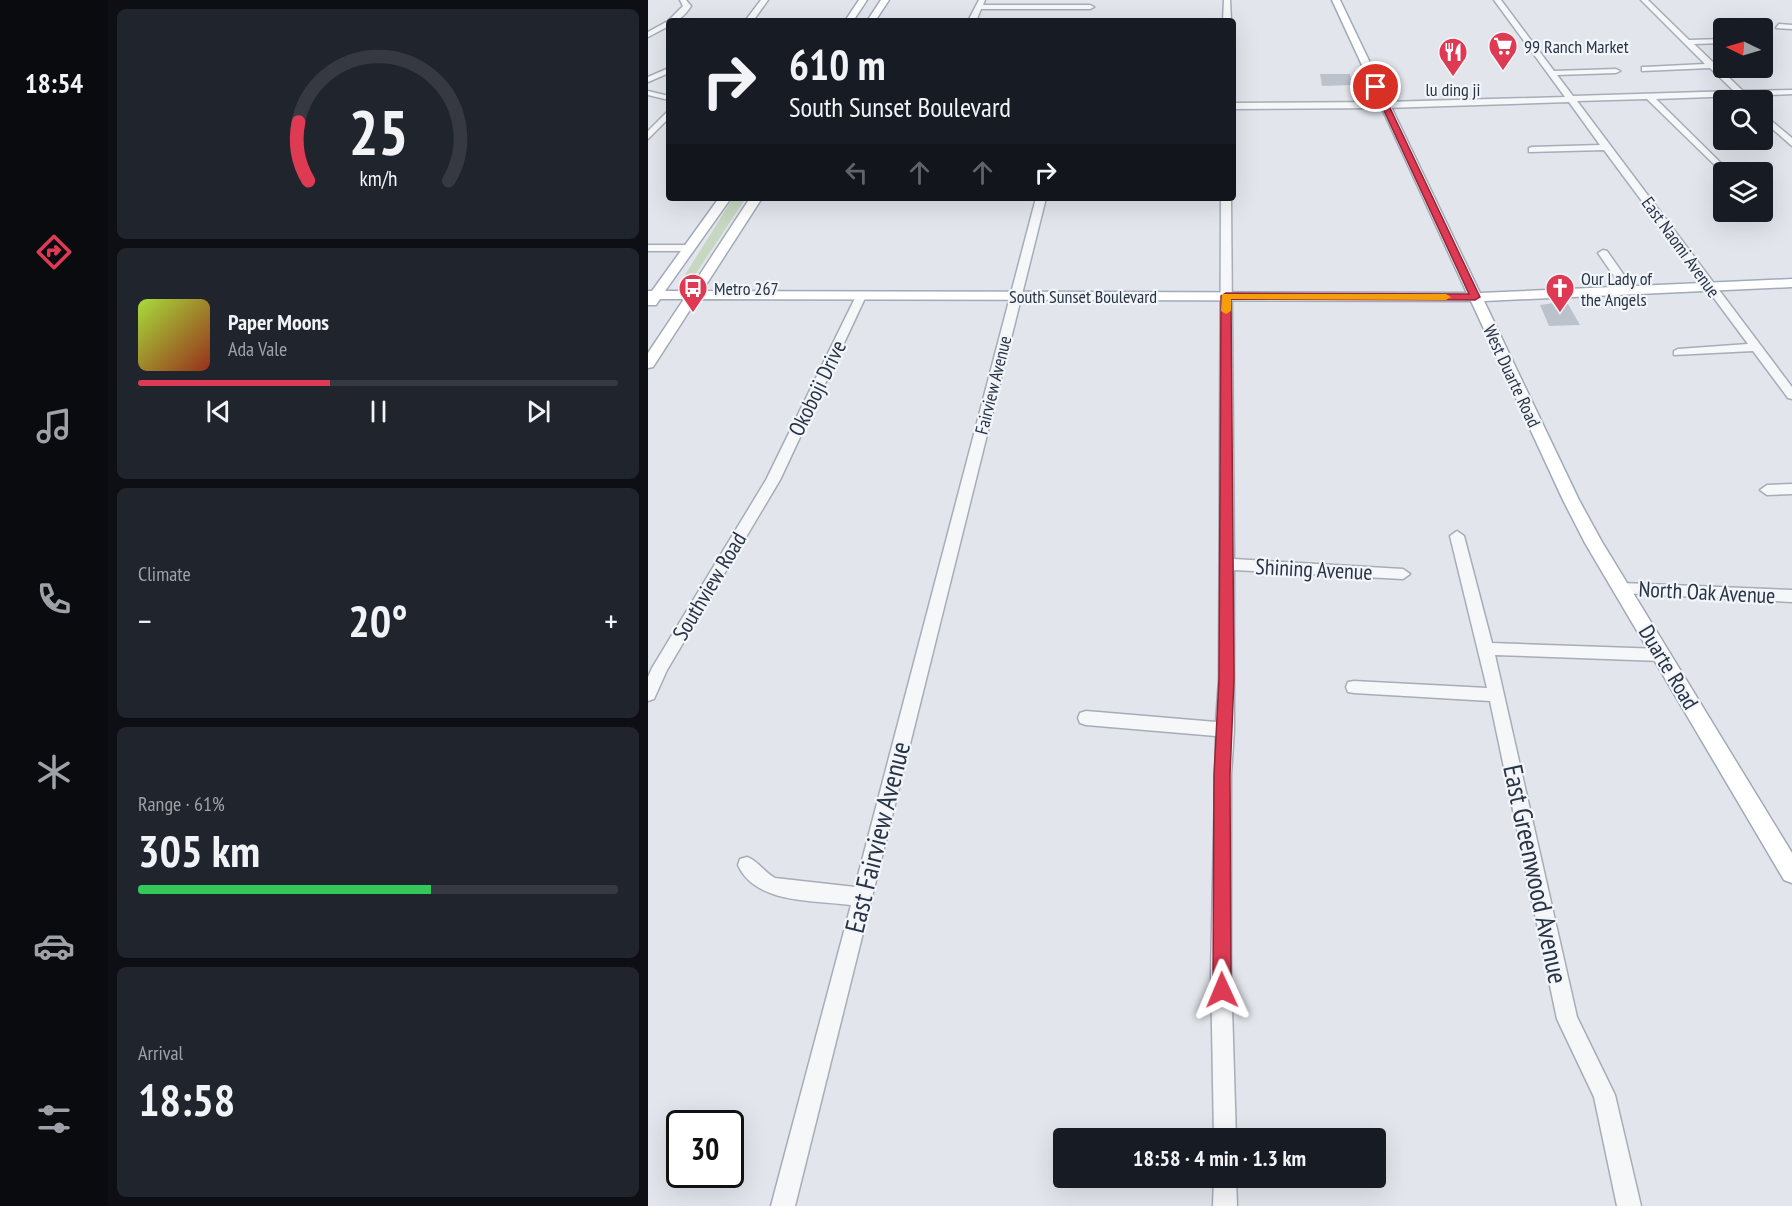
<!DOCTYPE html>
<meta charset="utf-8">
<style>
body{margin:0;font-family:"PT Sans Narrow",sans-serif;background:#20242c;color:#f1f3f6;height:100vh;display:flex;flex-direction:column;font-size:22px;white-space:nowrap}
*{box-sizing:border-box;margin:0}
p{font-size:20px;color:#9ea1a6}
.icon{flex:none;width:33px;height:33px;fill:none;stroke:currentColor;stroke-width:2;stroke-linecap:round;stroke-linejoin:round}
.map{position:relative;flex:1;overflow:hidden}
.side{display:flex;flex-direction:column;gap:9px;padding:9px;background:#0d0f14;width:540px}
.side>*{flex:none}
.top-card{position:absolute;left:18px;top:18px;width:570px;height:183px;border-radius:6px;box-shadow:0 6px 24px #0002;background:#171b24;color:#f1f3f6;overflow:hidden}
.needle{width:39px;rotate:275deg}
.controls{position:absolute;left:1065px;top:18px;display:grid;gap:12px}
.controls a{display:grid;place-items:center;width:60px;height:60px;border-radius:6px;background:#171b24;box-shadow:0 6px 24px #0002;font-size:30px}
.speed{position:absolute;left:18px;top:1110px;display:flex;gap:12px;font-size:30px;font-weight:700;text-align:center}
.speed>*{display:grid;place-content:center;width:78px;height:78px;border-radius:50%;background:#171b24;box-shadow:0 6px 24px #0002;line-height:1}
.speed .limit{border:3px solid #111;border-radius:9px;background:#fff;color:#111}
.pin{position:absolute;display:grid;place-items:center;width:51px;height:51px;color:#fff;margin:-26px;border:3px solid #fff;border-radius:50%;box-shadow:0 2px 6px #0007}
.me{position:absolute;width:66px;margin:-33px;rotate:359deg;stroke-linejoin:round;filter:drop-shadow(0 0 4px #0008)}
.turn{display:flex;align-items:center;gap:21px;height:126px;padding:0 24px;font-size:27px}
.turn .icon{width:78px;height:78px;stroke-width:2.5}
.turn b{display:block;font-size:42px;line-height:51px}
.lanes{display:flex;align-items:center;height:57px;padding:0 24px;background:#0003;justify-content:center;gap:30px;direction:ltr}
.lanes .off{opacity:.35}
.big{font-size:45px;font-weight:700;line-height:1.1}
.side .tile{flex:1;display:flex;flex-direction:column;justify-content:center;gap:9px;min-width:0;padding:0 21px;border-radius:9px;background:#20242c}
.side .dial{align-items:center;gap:0}
.dial svg{height:156px;overflow:visible;fill:none;stroke:#363941;stroke-width:7;stroke-linecap:round;text-anchor:middle}
.dial text{fill:#f1f3f6;stroke:none}
.song{display:flex;align-items:center;gap:18px}
.cover{width:72px;height:72px;border-radius:9px;background:linear-gradient(135deg,hsl(80 70% 55%),hsl(10 70% 35%))}
.played{height:6px;border-radius:3px;background:linear-gradient(90deg,#de3a53 40%,#363941 40%)}
.keys{display:flex;justify-content:space-around;direction:ltr}
.heat{display:flex;justify-content:space-between;align-items:center;font-size:33px;direction:ltr}
.charge{height:9px;border-radius:4px;background:linear-gradient(90deg,#34c759 61%,#363941 0)}
.trip{position:absolute;left:405px;top:1128px;width:333px;height:60px;border-radius:6px;background:#171b24;box-shadow:0 6px 24px #0002;font-weight:700;line-height:60px;text-align:center}
main{display:flex;flex:1;min-height:0}
.tabs{display:flex;flex-direction:column;width:108px;justify-content:space-around;align-items:center;background:#090b0e;color:#9ea1a6}
.tabs .icon{width:42px;height:42px}
.tabs .current{color:#de3a53}
.tabs b{font-size:27px;color:#f1f3f6}
.map>svg:first-child{display:block}
.green{fill:#c7d7c2}
.building{fill:#bbc2cc}
.lines{fill:none;stroke-linecap:round;stroke-linejoin:round}
.minor-casing{stroke:#a6adb7;stroke-width:3}
.major-casing{stroke:#a0aab9;stroke-width:3}
.minor{fill:#f5f7f9;fill-rule:evenodd}
.major{fill:#fff;fill-rule:evenodd}
.route{fill:#de3a53;stroke:#902636;stroke-width:1.5}
.slow{fill:#f59e0b}
.labels{text-anchor:middle;dominant-baseline:central;stroke-width:4.5;stroke-linejoin:round;paint-order:stroke}
.far-poi-label{font-size:18px;fill:#283346;stroke:#f2f5f9;text-anchor:start}
.far-street-label{font-size:18px;fill:#283346;stroke:#f2f5f9}
.street-label{font-size:22px;fill:#283346;stroke:#f2f5f9}
.near-street-label{font-size:27px;fill:#283346;stroke:#f2f5f9}
</style>
<main>
<nav class="tabs">
<b>18:54</b>
<svg class="icon current" aria-label="directions" viewBox="0 0 24 24"><path d="M12 3l9 9-9 9-9-9zM9 14v-3h6M13 9l2 2-2 2"/></svg>
<svg class="icon" aria-label="music" viewBox="0 0 24 24"><path d="M9 18V5l10-2v13"/><circle cx="6" cy="18" r="3"/><circle cx="16" cy="16" r="3"/></svg>
<svg class="icon" aria-label="phone" viewBox="0 0 24 24"><path d="M5 4h4l2 5-3 2q2 4 5 5l2-3 5 2v4C11 20 4 13 5 4z"/></svg>
<svg class="icon" aria-label="climate" viewBox="0 0 24 24"><path d="M12 3v18M4 7l16 10M4 17L20 7"/></svg>
<svg class="icon" aria-label="car" viewBox="0 0 24 24"><path d="M5 17H2v-5l4-1 3-4h7l3 4 3 1v5h-3M9 17h6M6 11h13"/><circle cx="7" cy="17" r="2"/><circle cx="17" cy="17" r="2"/></svg>
<svg class="icon" aria-label="filters" viewBox="0 0 24 24"><path d="M4 7h16M4 17h16"/><circle cx="9" cy="7" r="2"/><circle cx="15" cy="17" r="2"/></svg>
</nav>
<section class="side">
<div class="tile dial"><svg viewBox="0 0 100 80">
<path d="M14 69A42 42 0 1 1 86 69"/>
<path d="M14 69A42 42 0 0 1 9 39" stroke="#de3a53"/>
<text x="50" y="56" font-size="32" font-weight="700">25</text>
<text x="50" y="72" font-size="11">km/h</text>
</svg></div>
<div class="tile">
<div class="song"><i class="cover"></i><div><b>Paper Moons</b><p>Ada Vale</p></div></div>
<div class="played"></div>
<div class="keys"><svg class="icon" aria-label="previous" viewBox="0 0 24 24"><path d="M18 5L8 12l10 7zM5 5v14"/></svg><svg class="icon" aria-label="pause" viewBox="0 0 24 24"><path d="M8 5v14M16 5v14"/></svg><svg class="icon" aria-label="next" viewBox="0 0 24 24"><path d="M6 5l10 7-10 7zM19 5v14"/></svg></div>
</div>
<div class="tile"><p>Climate</p>
<div class="heat"><a>−</a><b class="big">20°</b><a>+</a></div>
</div>
<div class="tile"><p>Range · 61%</p><b class="big">305 km</b><div class="charge"></div></div>
<div class="tile"><p>Arrival</p><b class="big">18:58</b></div>
</section>
<div class="map">
<svg width="1144" height="1206" viewBox="0 0 1144 1206">
<rect width="100%" height="100%" fill="#e2e6ec"/>
<!-- green -->
<path class="green" d="M 85,198 L 98,198 L 41,284 L 34,286 L 37,275 Z"/>
<!-- building -->
<path class="building" d="M 672,74 L 702,74 L 704,85 L 674,86 Z
M 905,303 L 920,304 L 932,325 L 901,326 L 892,305 Z"/>
<g class="lines">
<!-- minor casing -->
<g class="minor-casing">
<path id="minor" d="M 32,0 L 38,0 L 43,6 C 37,15 32,21 21,21 L 21,26 L 0,37 L 0,32 L 20,21 L 35,6 Z
M 113,0 L 120,0 L 105,21 L 97,21 Z
M 331,0 L 337,0 L 335,5 L 442,5 L 446,7 L 442,9 L 333,9 L 328,21 L 320,21 Z
M 576,0 L 582,0 L 583,21 L 575,21 Z
M 846,0 L 853,0 L 906,71 L 968,69 L 972,71 L 968,73 L 909,75 L 925,96 L 1086,91 L 1062,68 L 994,71 L 994,67 L 997,67 L 1057,64 L 993,0 L 1000,0 L 1041,40 L 1076,39 L 1076,43 L 1046,44 L 1095,91 L 1144,90 L 1144,94 L 1100,96 L 1101,98 L 1097,100 L 1090,96 L 1008,99 L 1082,172 L 1076,174 L 999,99 L 929,101 L 1144,387 L 1144,399 L 1140,398 L 1105,351 L 1026,355 L 1026,351 L 1030,349 L 1100,344 L 956,150 L 881,152 L 881,148 L 884,147 L 952,145 L 921,102 L 737,108 L 585,109 L 585,103 L 737,102 L 917,97 Z
M 1131,24 L 1144,25 L 1144,29 L 1128,28 Z
M 21,68 L 21,73 L 0,82 L 0,77 Z
M 0,91 L 21,96 L 21,100 L 0,95 Z
M 21,110 L 21,118 L 0,139 L 0,131 Z
M 1114,113 L 1144,138 L 1144,146 L 1114,120 Z
M 388,198 L 398,198 L 147,1206 L 123,1206 L 203,905 C 166,900 107,904 90,865 L 92,859 L 99,857 C 110,861 116,872 127,878 L 207,887 Z
M 573,198 L 583,198 L 586,559 L 755,569 L 762,574 L 755,579 L 586,570 L 586,730 L 583,775 L 583,973 L 588,1138 L 566,1138 L 563,973 L 568,736 L 438,725 L 432,723 L 430,718 L 432,713 L 438,711 L 568,722 L 571,679 Z
M 0,245 L 41,245 L 46,248 L 41,251 L 0,251 Z
M 955,250 L 959,251 L 985,288 L 985,292 L 977,292 L 950,253 Z
M 213,293 L 218,296 L 132,480 L 19,670 L 6,699 L 0,701 L 0,677 L 4,668 L 118,480 L 208,296 Z
M 1144,484 L 1144,494 L 1119,495 L 1112,490 L 1119,485 Z
M 809,531 L 816,536 L 844,643 L 1013,649 L 1019,651 L 1021,655 L 1019,659 L 1013,661 L 847,655 L 929,1017 L 967,1095 L 993,1206 L 969,1206 L 946,1097 L 909,1019 L 842,701 L 706,693 L 700,692 L 698,687 L 700,682 L 706,681 L 839,688 L 802,536 Z
M 974,583 L 1144,590 L 1144,602 L 974,593 L 969,592 L 967,588 L 969,584 Z
M 566,1178 L 588,1178 L 589,1206 L 565,1206 Z"/>
</g>
<!-- major casing -->
<g class="major-casing">
<path id="major" d="M 211,0 L 219,0 L 205,21 L 197,21 Z
M 233,0 L 241,0 L 227,21 L 219,21 Z
M 684,0 L 692,0 L 832,293 L 1144,279 L 1144,287 L 836,301 L 931,500 L 954,542 L 1144,853 L 1144,883 L 1136,880 L 937,543 L 915,500 L 823,301 L 49,299 L 5,367 L 0,368 L 0,353 L 36,299 L 12,299 L 8,305 L 0,305 L 0,291 L 4,291 L 71,198 L 83,198 L 17,291 L 41,291 L 102,198 L 114,198 L 54,291 L 819,293 Z"/>
</g>
<!-- minor -->
<use href="#minor" class="minor"/>
<!-- major -->
<use href="#major" class="major"/>
</g>
<!-- route -->
<path class="route" d="M 728,84 L 732,87 L 832,297 L 827,300 L 583,299 L 586,679 L 582,775 L 583,990 L 581,996 L 574,999 L 568,996 L 565,990 L 566,775 L 571,679 L 573,296 L 578,293 L 821,294 L 725,87 Z"/>
<!-- slow -->
<path class="slow" d="M 574,294 L 798,294 L 803,297 L 798,300 L 583,299 L 583,311 L 578,314 L 573,311 Z"/>
<!-- icons -->
<defs>
<g id="supermarket-pin" transform="scale(1.5)"><path d="M0 17L-7.5 6A9.5 9.5 0 1 1 7.5 6Z" fill="#de3a53" stroke="#f2f5f9"/><path d="M-6-5.5h2.5l.6 2H6L4.5 2H-2.5L-4.4-4H-6ZM-1.5 3.2a1.3 1.3 0 1 0 .1 0ZM3 3.2a1.3 1.3 0 1 0 .1 0Z" fill="#fff"/></g>
<g id="restaurant-pin" transform="scale(1.5)"><path d="M0 17L-7.5 6A9.5 9.5 0 1 1 7.5 6Z" fill="#de3a53" stroke="#f2f5f9"/><path d="M-5-6h1v4h1v-4h1v4h1v-4h1v5L-1.5 .5V6h-2V.5L-5-1ZM5-6V6H3V1.5H1.5Q1.5-4 5-6Z" fill="#fff"/></g>
<g id="bus-pin" transform="scale(1.5)"><path d="M0 17L-7.5 6A9.5 9.5 0 1 1 7.5 6Z" fill="#de3a53" stroke="#f2f5f9"/><path d="M-5-6H5V4H4V6H2V4H-2V6H-4V4H-5ZM-3.5-4V0h7V-4ZM-3.5 1.2v1.5H-2V1.2ZM2 1.2v1.5H3.5V1.2Z" fill="#fff"/></g>
<g id="church-pin" transform="scale(1.5)"><path d="M0 17L-7.5 6A9.5 9.5 0 1 1 7.5 6Z" fill="#de3a53" stroke="#f2f5f9"/><path d="M-1.2-6h2.4v3.5h3.3v2.4h-3.3V6h-2.4V-.1h-3.3v-2.4h3.3Z" fill="#fff"/></g>
</defs>
<g fill-rule="evenodd">
<use href="#supermarket-pin" x="855" y="46"/>
<use href="#restaurant-pin" x="805" y="52"/>
<use href="#bus-pin" x="45" y="288"/>
<use href="#church-pin" x="912" y="288"/>
</g>
<g class="labels">
<!-- far-poi labels -->
<g class="far-poi-label">
<text x="876" y="46">99 Ranch Market</text>
<text x="805" y="89" text-anchor="middle">lu ding ji</text>
<text x="933" y="278">Our Lady of<tspan x="933" dy="21">the Angels</tspan></text>
<text x="66" y="288">Metro 267</text>
</g>
<!-- far-street labels -->
<g class="far-street-label">
<text transform="translate(1033 247) rotate(54)">East Naomi Avenue</text>
<text x="435" y="296">South Sunset Boulevard</text>
<text transform="translate(864 376) rotate(65)">West Duarte Road</text>
<text transform="translate(345 385) rotate(-76)">Fairview Avenue</text>
</g>
<!-- street labels -->
<g class="street-label">
<text transform="translate(169 388) rotate(-64)">Okoboji Drive</text>
<text transform="translate(666 569) rotate(3)">Shining Avenue</text>
<text transform="translate(61 586) rotate(-59)">Southview Road</text>
<text transform="translate(1059 592) rotate(3)">North Oak Avenue</text>
<text transform="translate(1021 667) rotate(59)">Duarte Road</text>
</g>
<!-- near-street labels -->
<g class="near-street-label">
<text transform="translate(229 837) rotate(-76)">East Fairview Avenue</text>
<text transform="translate(888 874) rotate(78)">East Greenwood Avenue</text>
</g>
</g>
</svg>
<div class="controls">
<a><svg class="needle" viewBox="-14 -14 28 28"><path d="M0-13l5 13h-10z" fill="#e53935"/><path d="M0 13l5-13h-10z" fill="#9ea1a6"/></svg></a>
<a><svg class="icon" aria-label="search" viewBox="0 0 24 24"><circle cx="10" cy="10" r="6"/><path d="M15 15l6 6"/></svg></a>
<a><svg class="icon" aria-label="layers" viewBox="0 0 24 24"><path d="M12 4l9 5-9 5-9-5zM3 14l9 5 9-5"/></svg></a>
</div>
<div class="speed"><div class="limit">30</div></div>
<div class="pin" style="left:728px;top:87px;background:#d93025"><svg class="icon" aria-label="arrive" viewBox="0 0 24 24"><path d="M6 21V4h12l-3 4 3 4H6"/></svg></div>
<svg class="me" style="left:574px;top:990px" viewBox="-20 -20 40 40"><path d="M0-17L14 15 0 8-14 15z" fill="#de3a53" stroke="#fff" stroke-width="4"/></svg>
<div class="trip">18:58 · 4 min · 1.3 km</div>
<div class="top-card">
<div class="turn"><svg class="icon" aria-label="right" viewBox="0 0 24 24"><path d="M7 20v-9h11M14 6l5 5-5 5"/></svg><div><b>610 m</b>South Sunset Boulevard</div></div>
<div class="lanes"><svg class="icon off" aria-label="left" viewBox="0 0 24 24"><path d="M17 20v-9H6M10 6l-5 5 5 5"/></svg><svg class="icon off" aria-label="ahead" viewBox="0 0 24 24"><path d="M12 20V5M6 11l6-6 6 6"/></svg><svg class="icon off" aria-label="ahead" viewBox="0 0 24 24"><path d="M12 20V5M6 11l6-6 6 6"/></svg><svg class="icon" aria-label="right" viewBox="0 0 24 24"><path d="M7 20v-9h11M14 6l5 5-5 5"/></svg></div>
</div>
</div>
</main>
